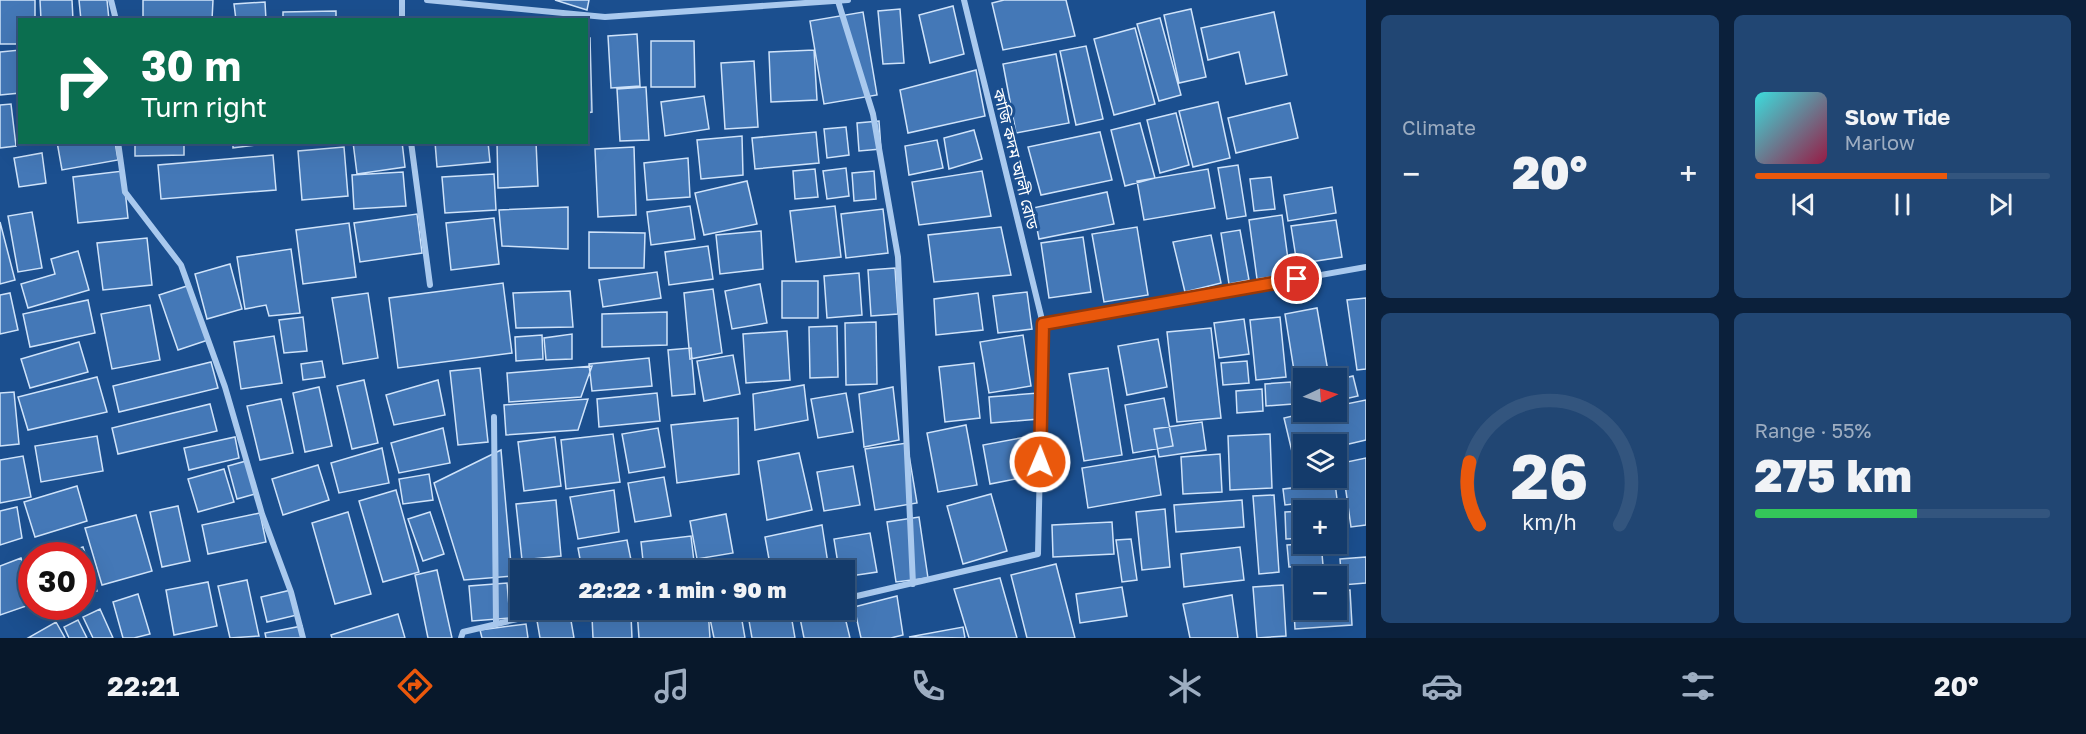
<!DOCTYPE html>
<meta charset="utf-8">
<style>
body{margin:0;font-family:"Golos Text","Noto Sans Bengali",sans-serif;background:#214673;color:#f1f3f6;height:100vh;display:flex;flex-direction:column;font-size:22px;white-space:nowrap}
*{box-sizing:border-box;margin:0}
p{font-size:20px;color:#9dadc1}
.icon{flex:none;width:33px;height:33px;fill:none;stroke:currentColor;stroke-width:2;stroke-linecap:round;stroke-linejoin:round}
.map{position:relative;flex:1;overflow:hidden}
.drawer{display:flex;flex-direction:column;gap:15px;padding:15px;background:#0b203b;width:720px}
.drawer>*{flex:none}
.hud{position:absolute;left:18px;top:18px;width:570px;height:126px;border-radius:0px;box-shadow:0 6px 24px #0002,0 0 0 2px #33557e;background:#0b6e4f;color:#fff;overflow:hidden}
.needle{width:39px;rotate:86deg}
.buttons{position:absolute;left:1293px;top:368px;display:grid;gap:12px}
.buttons a{display:grid;place-items:center;width:54px;height:54px;border-radius:0px;background:#143b6b;box-shadow:0 6px 24px #0002,0 0 0 2px #33557e;font-size:30px}
.speed{position:absolute;left:18px;top:542px;display:flex;gap:12px;font-size:30px;font-weight:700;text-align:center}
.speed>*{display:grid;place-content:center;width:78px;height:78px;border-radius:50%;background:#143b6b;box-shadow:0 6px 24px #0002,0 0 0 2px #33557e;line-height:1}
.speed .limit{border:9px solid #d22;background:#fff;color:#111}
.pin{position:absolute;display:grid;place-items:center;width:51px;height:51px;color:#fff;margin:-26px;border:3px solid #fff;border-radius:50%;box-shadow:0 2px 6px #0007}
.me{position:absolute;width:66px;margin:-33px;rotate:1deg;stroke-linejoin:round;filter:drop-shadow(0 0 4px #0008)}
.turn{display:flex;align-items:center;gap:21px;height:126px;padding:0 24px;font-size:27px}
.turn .icon{width:78px;height:78px;stroke-width:2.5}
.turn b{display:block;font-size:42px;line-height:51px}
.big{font-size:45px;font-weight:800;line-height:1.1}
.drawer .widget{flex:1;display:flex;flex-direction:column;justify-content:center;gap:9px;min-width:0;padding:0 21px;border-radius:9px;background:#214673}
.drawer .dial{align-items:center;gap:0}
.dial svg{height:156px;overflow:visible;fill:none;stroke:#33557e;stroke-width:7;stroke-linecap:round;text-anchor:middle}
.dial text{fill:#f1f3f6;stroke:none}
.song{display:flex;align-items:center;gap:18px}
.cover{width:72px;height:72px;border-radius:9px;background:linear-gradient(135deg,hsl(180 70% 55%),hsl(340 70% 35%))}
.played{height:6px;border-radius:3px;background:linear-gradient(90deg,#ea580c 65%,#33557e 65%)}
.keys{display:flex;justify-content:space-around;direction:ltr}
.heat{display:flex;justify-content:space-between;align-items:center;font-size:33px;direction:ltr}
.charge{height:9px;border-radius:4px;background:linear-gradient(90deg,#34c759 55%,#33557e 0)}
.drawer .tiles{flex:1;display:grid;gap:15px;grid-template-columns:repeat(2,1fr)}
.trip{position:absolute;left:510px;top:560px;width:345px;height:60px;border-radius:0px;background:#143b6b;box-shadow:0 6px 24px #0002,0 0 0 2px #33557e;font-weight:800;line-height:60px;text-align:center}
.tabs{display:flex;height:96px;justify-content:space-around;align-items:center;background:#08182b;color:#9dadc1}
.tabs .icon{width:42px;height:42px}
.tabs .on{color:#ea580c}
.tabs b{font-size:27px;color:#f1f3f6}
main{display:flex;flex:1;min-height:0}
.map>svg:first-child{display:block}
.building{fill:#4478b7;stroke:#cfe3fa;stroke-width:1.5}
.lines{fill:none;stroke-linecap:round;stroke-linejoin:round}
.street{stroke:#a9c9ee;stroke-width:6}
.route-casing{stroke:#983908;stroke-width:15}
.route{stroke:#ea580c;stroke-width:10}
.labels{text-anchor:middle;dominant-baseline:central;stroke-width:6;stroke-linejoin:round;paint-order:stroke}
.street-label{font-size:16px;fill:#fff;stroke:#1b4f8f}
</style>
<main>
<div class="map">
<svg width="1366" height="638" viewBox="0 0 1366 638">
<rect width="100%" height="100%" fill="#1b4f8f"/>
<!-- building -->
<path class="building" d="M 0,0 L 35,0 L 35,20 L 20,20 L 20,44 L 0,44 Z
M 40,0 L 72,0 L 73,20 L 41,20 Z
M 79,0 L 107,0 L 109,20 L 81,20 Z
M 143,0 L 213,0 L 212,20 L 143,20 Z
M 555,0 L 589,0 L 587,10 Z
M 1004,0 L 1066,0 L 1075,36 L 1003,50 L 992,3 Z
M 265,2 L 266,20 L 236,20 L 234,4 Z
M 953,6 L 964,54 L 930,63 L 919,15 Z
M 900,9 L 904,63 L 883,64 L 878,11 Z
M 1191,9 L 1206,77 L 1179,83 L 1164,15 Z
M 336,11 L 336,20 L 283,20 L 283,12 Z
M 863,12 L 877,95 L 824,104 L 810,21 Z
M 1274,12 L 1287,75 L 1246,84 L 1239,52 L 1208,60 L 1201,28 Z
M 1160,18 L 1181,95 L 1159,101 L 1137,24 Z
M 1135,28 L 1155,104 L 1114,115 L 1094,39 Z
M 637,34 L 640,86 L 611,88 L 608,36 Z
M 586,38 L 590,38 L 592,112 L 586,113 Z
M 651,41 L 694,41 L 695,87 L 651,87 Z
M 1086,46 L 1103,119 L 1076,125 L 1060,51 Z
M 20,50 L 20,93 L 0,95 L 0,52 Z
M 814,50 L 817,100 L 771,102 L 769,52 Z
M 1056,54 L 1069,123 L 1016,133 L 1003,64 Z
M 754,61 L 758,127 L 725,129 L 721,63 Z
M 976,70 L 985,116 L 908,133 L 900,90 Z
M 646,87 L 649,140 L 620,141 L 617,89 Z
M 704,96 L 709,129 L 665,136 L 661,102 Z
M 1218,102 L 1230,158 L 1193,167 L 1179,111 Z
M 1290,103 L 1298,138 L 1236,153 L 1228,118 Z
M 11,104 L 16,146 L 0,148 L 0,105 Z
M 1176,113 L 1189,165 L 1160,173 L 1147,120 Z
M 879,121 L 881,149 L 859,151 L 857,123 Z
M 1140,123 L 1155,178 L 1125,186 L 1111,130 Z
M 846,127 L 849,155 L 827,158 L 824,129 Z
M 974,130 L 982,159 L 949,169 L 944,138 Z
M 816,132 L 819,163 L 755,169 L 752,138 Z
M 1100,132 L 1112,180 L 1041,195 L 1028,147 Z
M 742,136 L 743,175 L 701,179 L 697,140 Z
M 937,140 L 943,168 L 909,175 L 905,146 Z
M 57,142 L 115,142 L 118,160 L 62,170 Z
M 135,142 L 184,142 L 184,155 L 135,156 Z
M 233,142 L 278,142 L 233,148 Z
M 353,142 L 402,142 L 405,167 L 357,174 Z
M 435,142 L 488,142 L 490,162 L 437,167 Z
M 497,142 L 536,142 L 538,186 L 498,188 Z
M 344,147 L 348,196 L 302,200 L 298,151 Z
M 634,147 L 636,215 L 598,217 L 595,149 Z
M 42,153 L 46,183 L 19,187 L 14,158 Z
M 273,155 L 276,190 L 161,199 L 158,165 Z
M 688,158 L 690,197 L 647,200 L 644,163 Z
M 1238,165 L 1246,216 L 1227,219 L 1218,168 Z
M 846,168 L 849,196 L 827,199 L 823,171 Z
M 815,169 L 818,197 L 795,199 L 793,171 Z
M 1208,169 L 1215,208 L 1144,220 L 1137,181 Z
M 123,171 L 128,218 L 78,223 L 73,177 Z
M 874,171 L 876,199 L 854,201 L 852,173 Z
M 982,171 L 991,216 L 919,225 L 912,182 Z
M 403,172 L 406,206 L 354,209 L 352,175 Z
M 494,174 L 496,210 L 445,213 L 442,177 Z
M 1271,177 L 1275,209 L 1254,211 L 1250,179 Z
M 747,181 L 757,224 L 704,235 L 695,193 Z
M 1332,187 L 1336,213 L 1288,221 L 1284,195 Z
M 1107,192 L 1114,224 L 1039,239 L 1033,208 Z
M 690,206 L 695,239 L 651,245 L 647,212 Z
M 835,206 L 841,257 L 796,262 L 790,211 Z
M 568,207 L 568,249 L 502,246 L 499,210 Z
M 883,209 L 888,253 L 846,258 L 841,214 Z
M 32,212 L 42,268 L 18,272 L 8,216 Z
M 417,214 L 422,253 L 360,262 L 354,223 Z
M 1282,215 L 1290,274 L 1257,279 L 1249,220 Z
M 494,218 L 499,264 L 451,270 L 446,223 Z
M 1336,220 L 1342,257 L 1297,264 L 1291,226 Z
M 0,222 L 15,280 L 0,284 Z
M 349,223 L 356,277 L 303,284 L 296,230 Z
M 1001,227 L 1011,275 L 934,282 L 928,235 Z
M 1137,227 L 1148,295 L 1104,302 L 1092,234 Z
M 1240,230 L 1249,280 L 1229,284 L 1221,233 Z
M 761,231 L 763,269 L 720,274 L 716,235 Z
M 589,232 L 645,233 L 644,268 L 589,268 Z
M 1211,235 L 1221,283 L 1185,292 L 1173,242 Z
M 1083,237 L 1091,292 L 1049,298 L 1041,243 Z
M 147,238 L 152,285 L 103,290 L 97,243 Z
M 708,246 L 713,279 L 669,285 L 665,252 Z
M 291,249 L 300,313 L 269,316 L 266,305 L 245,309 L 237,257 Z
M 78,251 L 89,290 L 28,308 L 21,284 L 55,274 L 51,259 Z
M 230,264 L 242,309 L 207,319 L 195,274 Z
M 895,268 L 898,314 L 871,316 L 868,270 Z
M 657,272 L 661,298 L 603,307 L 599,280 Z
M 859,273 L 862,315 L 827,318 L 824,276 Z
M 782,281 L 818,281 L 818,318 L 782,318 Z
M 503,283 L 512,353 L 398,368 L 389,298 Z
M 760,284 L 767,323 L 732,329 L 725,291 Z
M 190,285 L 208,340 L 178,350 L 159,295 Z
M 713,289 L 722,353 L 690,359 L 684,293 Z
M 570,291 L 573,327 L 516,328 L 513,293 Z
M 1027,292 L 1032,329 L 998,333 L 993,296 Z
M 10,293 L 18,330 L 0,334 L 0,295 Z
M 368,293 L 378,358 L 343,364 L 332,298 Z
M 978,293 L 983,330 L 936,335 L 934,299 Z
M 1366,298 L 1366,369 L 1357,370 L 1347,300 Z
M 88,300 L 95,333 L 30,347 L 23,314 Z
M 150,305 L 160,360 L 112,369 L 101,314 Z
M 1317,308 L 1329,377 L 1304,378 L 1304,381 L 1296,383 L 1285,314 Z
M 667,312 L 667,345 L 602,347 L 602,314 Z
M 303,317 L 307,351 L 284,353 L 279,320 Z
M 1280,317 L 1286,377 L 1256,380 L 1250,320 Z
M 1244,319 L 1249,354 L 1219,358 L 1214,323 Z
M 876,322 L 877,384 L 846,385 L 845,323 Z
M 837,326 L 838,377 L 810,378 L 809,327 Z
M 1211,328 L 1221,418 L 1177,422 L 1167,332 Z
M 787,331 L 790,380 L 746,383 L 743,334 Z
M 572,334 L 572,359 L 546,360 L 544,338 Z
M 542,335 L 543,359 L 516,361 L 515,337 Z
M 1023,335 L 1031,386 L 989,393 L 980,342 Z
M 274,336 L 282,383 L 241,389 L 234,342 Z
M 1158,339 L 1167,387 L 1127,395 L 1118,346 Z
M 79,342 L 88,372 L 30,388 L 21,359 Z
M 691,348 L 695,394 L 672,396 L 668,350 Z
M 733,355 L 740,394 L 704,401 L 697,361 Z
M 649,358 L 652,386 L 592,391 L 589,364 Z
M 322,361 L 325,377 L 303,380 L 301,364 Z
M 1247,361 L 1249,383 L 1223,385 L 1221,363 Z
M 211,362 L 218,388 L 119,412 L 113,386 Z
M 974,363 L 980,418 L 945,422 L 939,367 Z
M 592,366 L 581,397 L 509,402 L 507,373 Z
M 480,368 L 488,442 L 458,445 L 450,371 Z
M 1108,368 L 1122,455 L 1084,461 L 1069,374 Z
M 1353,376 L 1358,396 L 1336,401 L 1336,380 Z
M 97,377 L 107,412 L 28,430 L 18,397 Z
M 364,380 L 378,443 L 352,449 L 337,386 Z
M 438,380 L 445,415 L 394,425 L 386,395 Z
M 1291,382 L 1293,404 L 1266,406 L 1265,384 Z
M 804,385 L 808,420 L 755,430 L 753,394 Z
M 319,387 L 332,446 L 305,452 L 293,393 Z
M 893,387 L 899,440 L 864,447 L 859,394 Z
M 1262,389 L 1263,411 L 1237,413 L 1236,391 Z
M 14,392 L 19,444 L 0,446 L 0,393 Z
M 657,393 L 660,421 L 599,427 L 597,399 Z
M 846,393 L 853,432 L 818,438 L 811,399 Z
M 1038,393 L 1039,419 L 991,423 L 989,397 Z
M 1164,398 L 1173,446 L 1133,453 L 1125,405 Z
M 281,399 L 293,453 L 260,460 L 247,406 Z
M 588,399 L 578,430 L 506,435 L 504,405 Z
M 1366,400 L 1366,440 L 1336,447 L 1336,444 L 1304,444 L 1304,454 L 1293,456 L 1284,418 L 1314,411 L 1336,411 L 1336,406 Z
M 210,404 L 217,431 L 118,454 L 112,428 Z
M 738,418 L 739,474 L 677,483 L 671,425 Z
M 1202,422 L 1206,450 L 1159,457 L 1154,429 Z
M 966,425 L 977,485 L 938,492 L 927,433 Z
M 443,428 L 450,463 L 399,473 L 391,443 Z
M 658,428 L 665,467 L 629,473 L 622,434 Z
M 1047,433 L 1055,471 L 990,484 L 983,445 Z
M 613,434 L 620,482 L 566,489 L 561,440 Z
M 1270,434 L 1272,488 L 1230,490 L 1228,436 Z
M 97,436 L 103,471 L 41,482 L 35,446 Z
M 235,437 L 239,458 L 189,470 L 184,448 Z
M 555,437 L 561,486 L 524,491 L 518,442 Z
M 907,443 L 917,503 L 875,510 L 865,449 Z
M 382,448 L 389,483 L 339,493 L 331,463 Z
M 501,450 L 512,576 L 464,580 L 434,483 Z
M 799,453 L 812,510 L 767,520 L 758,461 Z
M 1220,454 L 1222,492 L 1183,494 L 1181,457 Z
M 23,456 L 31,497 L 0,503 L 0,460 Z
M 1155,456 L 1161,495 L 1088,508 L 1082,468 Z
M 1366,458 L 1366,525 L 1351,527 L 1342,463 Z
M 246,461 L 255,494 L 237,499 L 228,466 Z
M 318,465 L 329,500 L 283,515 L 272,479 Z
M 853,466 L 860,505 L 824,511 L 817,472 Z
M 224,469 L 234,502 L 198,512 L 188,479 Z
M 429,474 L 433,500 L 403,504 L 399,479 Z
M 664,477 L 671,516 L 635,522 L 628,483 Z
M 1335,483 L 1337,499 L 1285,505 L 1283,489 Z
M 77,486 L 87,521 L 35,537 L 24,502 Z
M 396,490 L 419,572 L 383,582 L 359,501 Z
M 614,490 L 619,532 L 578,539 L 570,497 Z
M 991,494 L 1007,551 L 963,564 L 947,506 Z
M 1274,495 L 1279,572 L 1259,574 L 1253,496 Z
M 556,500 L 561,556 L 522,560 L 516,504 Z
M 1242,500 L 1244,527 L 1176,532 L 1174,505 Z
M 178,506 L 190,561 L 162,567 L 150,512 Z
M 17,507 L 22,538 L 0,545 L 0,511 Z
M 1165,509 L 1170,567 L 1142,570 L 1136,512 Z
M 1304,511 L 1304,538 L 1286,539 L 1285,512 Z
M 348,512 L 371,594 L 335,604 L 312,523 Z
M 430,512 L 444,554 L 423,561 L 408,519 Z
M 260,513 L 266,542 L 208,554 L 202,525 Z
M 726,514 L 733,553 L 697,559 L 690,521 Z
M 136,515 L 152,571 L 102,585 L 85,528 Z
M 919,517 L 928,578 L 896,582 L 887,522 Z
M 1112,522 L 1114,554 L 1053,557 L 1052,525 Z
M 822,525 L 829,570 L 771,570 L 765,537 Z
M 870,533 L 877,572 L 844,577 L 844,570 L 839,570 L 834,539 Z
M 691,536 L 695,570 L 644,570 L 641,542 Z
M 1131,539 L 1137,580 L 1122,582 L 1116,540 Z
M 627,540 L 633,570 L 582,570 L 578,548 Z
M 1321,543 L 1323,565 L 1289,567 L 1287,545 Z
M 83,547 L 97,591 L 82,596 L 82,555 L 57,555 Z
M 1240,547 L 1244,580 L 1184,587 L 1181,554 Z
M 1366,557 L 1366,583 L 1342,585 L 1340,559 Z
M 21,558 L 32,586 L 32,604 L 0,615 L 0,566 Z
M 1056,564 L 1075,638 L 1027,638 L 1011,575 Z
M 1328,566 L 1330,576 L 1304,576 L 1304,587 L 1294,588 L 1292,570 Z
M 437,570 L 452,638 L 428,638 L 415,575 Z
M 1000,578 L 1017,638 L 969,638 L 954,589 Z
M 247,580 L 259,636 L 230,638 L 218,586 Z
M 208,582 L 217,626 L 174,635 L 166,590 Z
M 507,583 L 510,618 L 472,621 L 469,586 Z
M 1283,585 L 1286,636 L 1257,638 L 1253,587 Z
M 1122,587 L 1127,616 L 1080,623 L 1076,594 Z
M 291,590 L 297,615 L 267,622 L 261,597 Z
M 1350,590 L 1352,625 L 1295,629 L 1293,594 L 1304,593 L 1304,609 L 1336,609 L 1336,591 Z
M 138,594 L 150,634 L 134,638 L 123,638 L 113,602 Z
M 1232,595 L 1238,638 L 1190,638 L 1183,604 Z
M 897,596 L 903,635 L 891,638 L 861,638 L 854,607 Z
M 100,609 L 113,638 L 93,638 L 83,617 Z
M 535,609 L 569,609 L 574,638 L 540,638 Z
M 708,609 L 710,638 L 639,638 L 637,610 Z
M 708,609 L 740,609 L 745,638 L 714,638 Z
M 747,609 L 790,609 L 795,638 L 752,638 Z
M 814,609 L 843,609 L 850,638 L 804,638 L 799,613 Z
M 398,614 L 405,638 L 332,638 L 331,635 Z
M 631,615 L 632,638 L 593,638 L 592,617 Z
M 78,620 L 87,638 L 69,638 L 64,627 Z
M 56,622 L 65,638 L 28,638 Z
M 526,624 L 528,638 L 482,638 L 480,630 Z
M 302,626 L 304,638 L 266,638 L 265,633 Z
M 963,627 L 965,638 L 909,637 Z"/>
<g class="lines">
<!-- street -->
<path class="street" d="M 111,0 L 116,20
M 427,0 L 605,17 L 848,0
M 838,1 L 873,114 L 898,257 L 913,584
M 402,20 L 402,0
M 118,142 L 125,192 L 181,265 L 225,387 L 262,514 L 291,592 L 303,638
M 411,142 L 430,285
M 1043,324 L 1366,267
M 494,417 L 496,624
M 562,570 L 568,570
M 520,578 L 520,582
M 844,599 L 1038,554 L 1043,324 L 964,0
M 578,609 L 580,617 L 635,609
M 797,609 L 798,609
M 461,638 L 463,632 L 526,617 L 525,609"/>
</g>
<g class="lines">
<!-- route casing -->
<g class="route-casing">
<path id="route" d="M 1040,462 L 1043,324 L 1297,279"/>
</g>
<!-- route -->
<use href="#route" class="route"/>
</g>
<g class="labels">
<!-- street labels -->
<g class="street-label">
<text transform="translate(1016 159) rotate(76)">কাজি কদম আলী রোড</text>
</g>
</g>
</svg>
<div class="buttons">
<a><svg class="needle" viewBox="-14 -14 28 28"><path d="M0-13l5 13h-10z" fill="#e53935"/><path d="M0 13l5-13h-10z" fill="#9dadc1"/></svg></a>
<a><svg class="icon" aria-label="layers" viewBox="0 0 24 24"><path d="M12 4l9 5-9 5-9-5zM3 14l9 5 9-5"/></svg></a>
<a>+</a>
<a>−</a>
</div>
<div class="speed"><div class="limit">30</div></div>
<div class="pin" style="left:1297px;top:279px;background:#d93025"><svg class="icon" aria-label="arrive" viewBox="0 0 24 24"><path d="M6 21V4h12l-3 4 3 4H6"/></svg></div>
<svg class="me" style="left:1040px;top:462px" viewBox="-20 -20 40 40"><circle r="17" fill="#ea580c" stroke="#fff" stroke-width="3"/><path d="M0-11L8 9 0 5-8 9z" fill="#fff"/></svg>
<div class="trip">22:22 · 1 min · 90 m</div>
<div class="hud">
<div class="turn"><svg class="icon" aria-label="right" viewBox="0 0 24 24"><path d="M7 20v-9h11M14 6l5 5-5 5"/></svg><div><b>30 m</b>Turn right</div></div>
</div>
</div>
<section class="drawer">
<div class="tiles">
<div class="widget"><p>Climate</p>
<div class="heat"><a>−</a><b class="big">20°</b><a>+</a></div>
</div>
<div class="widget">
<div class="song"><i class="cover"></i><div><b>Slow Tide</b><p>Marlow</p></div></div>
<div class="played"></div>
<div class="keys"><svg class="icon" aria-label="previous" viewBox="0 0 24 24"><path d="M18 5L8 12l10 7zM5 5v14"/></svg><svg class="icon" aria-label="pause" viewBox="0 0 24 24"><path d="M8 5v14M16 5v14"/></svg><svg class="icon" aria-label="next" viewBox="0 0 24 24"><path d="M6 5l10 7-10 7zM19 5v14"/></svg></div>
</div>
<div class="widget dial"><svg viewBox="0 0 100 80">
<path d="M14 69A42 42 0 1 1 86 69"/>
<path d="M14 69A42 42 0 0 1 9 37" stroke="#ea580c"/>
<text x="50" y="56" font-size="32" font-weight="700">26</text>
<text x="50" y="72" font-size="11">km/h</text>
</svg></div>
<div class="widget"><p>Range · 55%</p><b class="big">275 km</b><div class="charge"></div></div>
</div>
</section>
</main>
<nav class="tabs">
<b>22:21</b>
<svg class="icon on" aria-label="directions" viewBox="0 0 24 24"><path d="M12 3l9 9-9 9-9-9zM9 14v-3h6M13 9l2 2-2 2"/></svg>
<svg class="icon" aria-label="music" viewBox="0 0 24 24"><path d="M9 18V5l10-2v13"/><circle cx="6" cy="18" r="3"/><circle cx="16" cy="16" r="3"/></svg>
<svg class="icon" aria-label="phone" viewBox="0 0 24 24"><path d="M5 4h4l2 5-3 2q2 4 5 5l2-3 5 2v4C11 20 4 13 5 4z"/></svg>
<svg class="icon" aria-label="climate" viewBox="0 0 24 24"><path d="M12 3v18M4 7l16 10M4 17L20 7"/></svg>
<svg class="icon" aria-label="car" viewBox="0 0 24 24"><path d="M5 17H2v-5l4-1 3-4h7l3 4 3 1v5h-3M9 17h6M6 11h13"/><circle cx="7" cy="17" r="2"/><circle cx="17" cy="17" r="2"/></svg>
<svg class="icon" aria-label="filters" viewBox="0 0 24 24"><path d="M4 7h16M4 17h16"/><circle cx="9" cy="7" r="2"/><circle cx="15" cy="17" r="2"/></svg>
<b>20°</b>
</nav>
